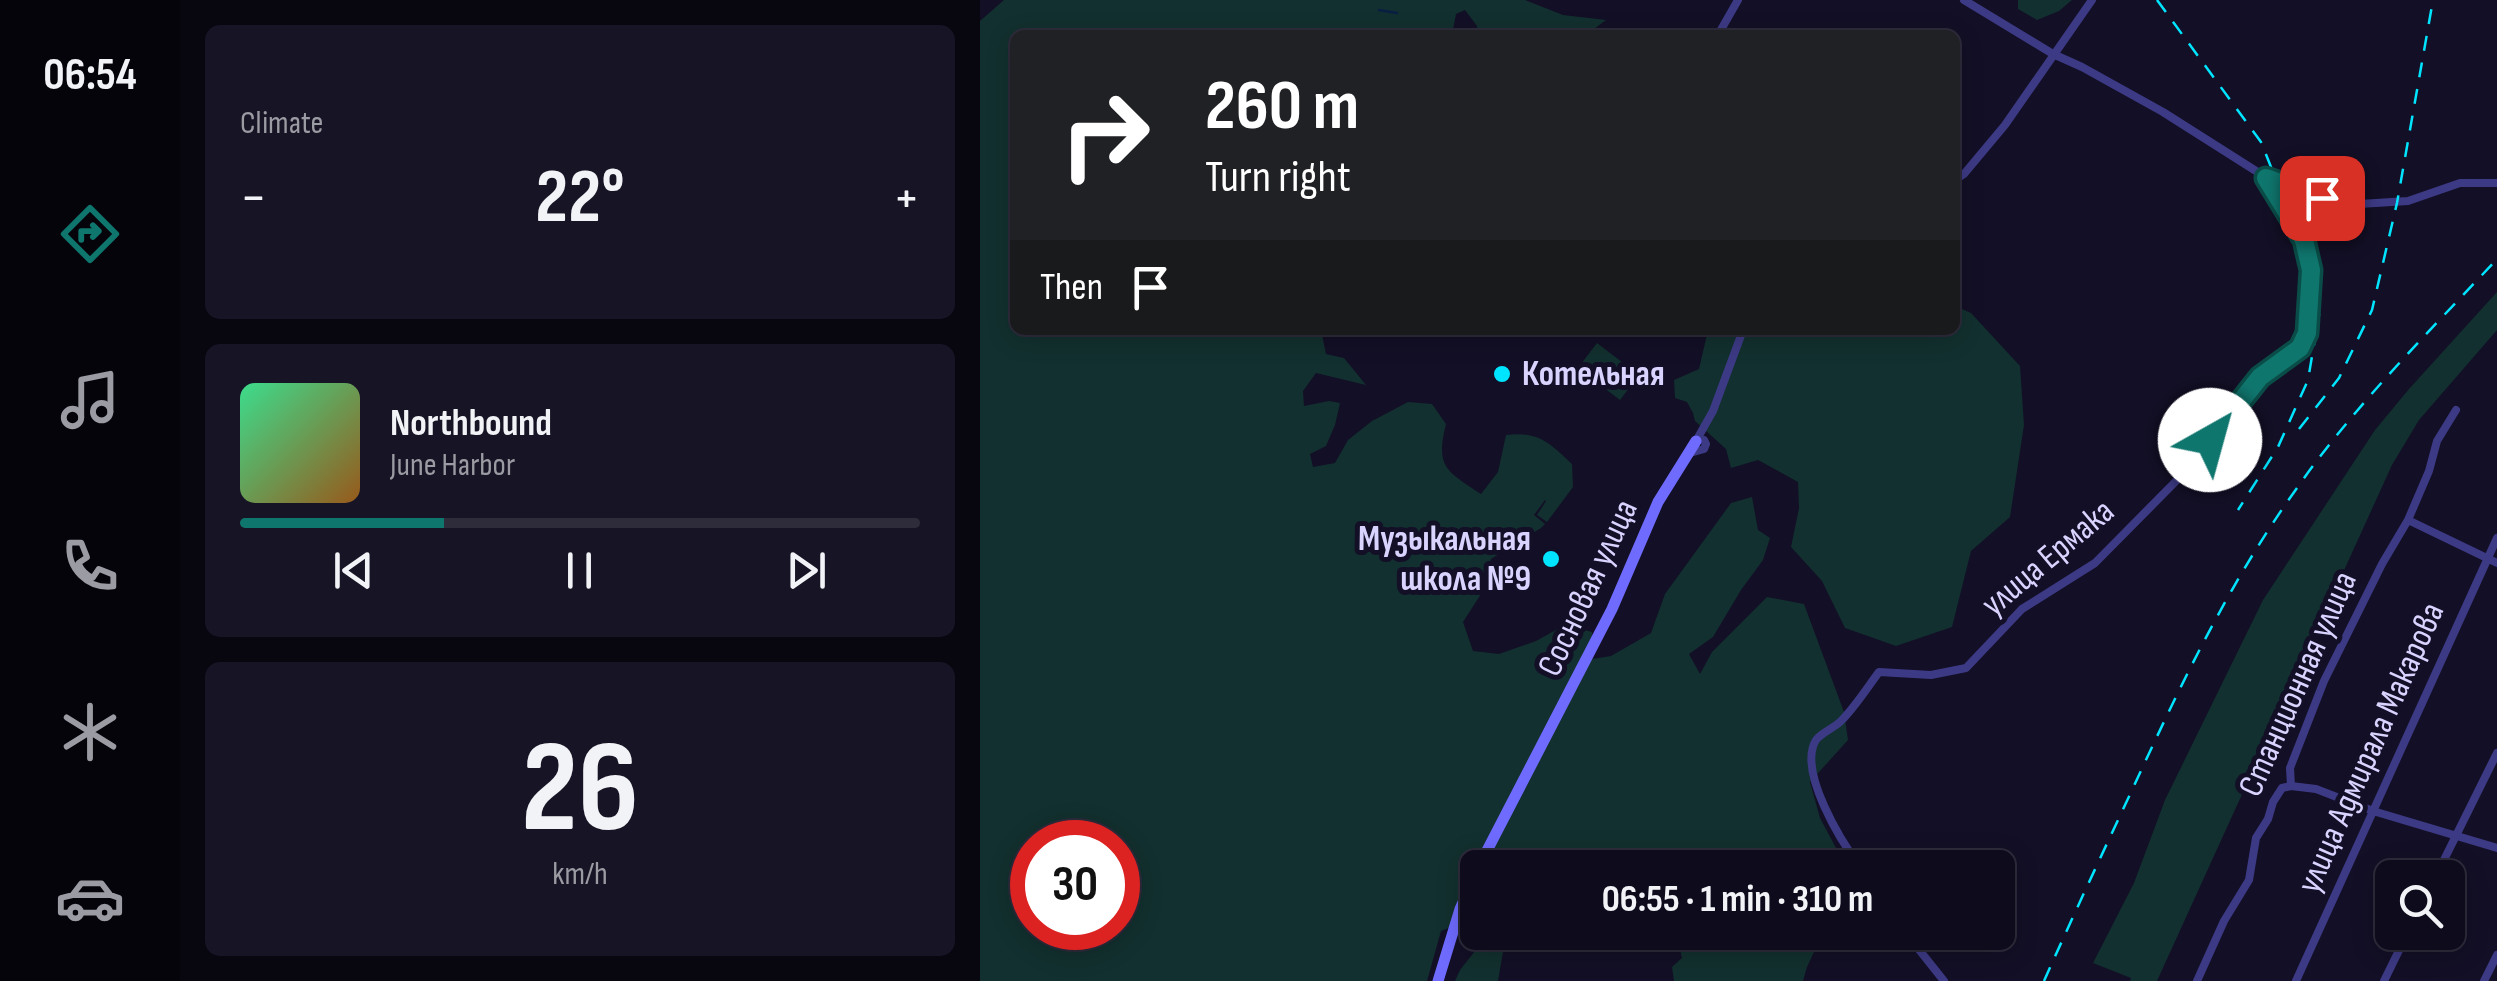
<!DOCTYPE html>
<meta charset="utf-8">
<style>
body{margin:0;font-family:"Sofia Sans Condensed",sans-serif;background:#171425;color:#f1f3f6;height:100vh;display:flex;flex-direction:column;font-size:38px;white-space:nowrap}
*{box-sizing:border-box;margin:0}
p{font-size:32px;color:#9b9ba3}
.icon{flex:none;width:55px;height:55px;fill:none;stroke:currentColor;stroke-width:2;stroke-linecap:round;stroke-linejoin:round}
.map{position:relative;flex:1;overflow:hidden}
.details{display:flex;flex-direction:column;gap:25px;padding:25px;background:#08060f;width:800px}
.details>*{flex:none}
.top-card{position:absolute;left:30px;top:30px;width:950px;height:305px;border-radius:15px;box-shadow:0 5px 25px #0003,0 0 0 2px #2e2b3b;background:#202124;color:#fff;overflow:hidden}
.fabs{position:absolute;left:1395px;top:860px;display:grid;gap:20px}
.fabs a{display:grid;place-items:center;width:90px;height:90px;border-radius:15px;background:#0e0b1c;box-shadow:0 5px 25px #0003,0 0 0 2px #2e2b3b;font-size:50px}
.speed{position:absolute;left:30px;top:820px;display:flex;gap:20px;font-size:50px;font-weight:700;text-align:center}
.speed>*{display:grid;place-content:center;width:130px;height:130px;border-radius:50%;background:#0e0b1c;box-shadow:0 5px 25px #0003,0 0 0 2px #2e2b3b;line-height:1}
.speed .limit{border:15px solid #d22;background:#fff;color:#111}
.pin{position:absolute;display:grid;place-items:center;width:85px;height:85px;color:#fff;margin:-42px;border-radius:20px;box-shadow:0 5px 15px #0006}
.me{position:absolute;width:110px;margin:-55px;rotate:38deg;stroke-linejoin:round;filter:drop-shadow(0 0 8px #0008)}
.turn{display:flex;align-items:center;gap:35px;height:210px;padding:0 30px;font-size:45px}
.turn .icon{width:130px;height:130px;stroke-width:2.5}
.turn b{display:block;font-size:70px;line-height:85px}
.then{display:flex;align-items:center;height:95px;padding:0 30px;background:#0003;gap:20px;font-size:38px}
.big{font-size:75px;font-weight:700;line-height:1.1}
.details .widget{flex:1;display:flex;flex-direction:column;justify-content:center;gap:15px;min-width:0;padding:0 35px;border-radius:15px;background:#171425}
.details .dial{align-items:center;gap:0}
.dial b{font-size:130px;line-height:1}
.song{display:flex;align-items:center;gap:30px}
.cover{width:120px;height:120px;border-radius:15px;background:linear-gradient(135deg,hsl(150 70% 55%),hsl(30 70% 35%))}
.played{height:10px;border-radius:5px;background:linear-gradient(90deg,#0f766e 30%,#2e2b3b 30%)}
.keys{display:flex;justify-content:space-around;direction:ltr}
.heat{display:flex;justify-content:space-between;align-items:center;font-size:55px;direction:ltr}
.trip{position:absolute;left:480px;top:850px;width:555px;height:100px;border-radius:15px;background:#0e0b1c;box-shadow:0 5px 25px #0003,0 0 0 2px #2e2b3b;font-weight:700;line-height:100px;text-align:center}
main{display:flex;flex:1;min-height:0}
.dock{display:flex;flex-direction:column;width:180px;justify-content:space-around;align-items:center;background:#06040b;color:#9b9ba3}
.dock .icon{width:70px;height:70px}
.dock .active{color:#0f766e}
.dock b{font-size:45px;color:#f1f3f6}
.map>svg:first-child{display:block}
.green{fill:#12302f;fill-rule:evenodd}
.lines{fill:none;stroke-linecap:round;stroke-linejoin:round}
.stream{stroke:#0a1f44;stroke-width:2.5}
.street{stroke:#3d3a85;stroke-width:8}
.secondary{stroke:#6f6bff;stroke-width:11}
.rail{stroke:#00e5ff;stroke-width:2.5;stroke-dasharray:15 12;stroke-linecap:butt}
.route-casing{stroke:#0a4d48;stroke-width:25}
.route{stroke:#0f766e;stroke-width:18}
.poi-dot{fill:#00e5ff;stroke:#130f26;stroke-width:4}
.labels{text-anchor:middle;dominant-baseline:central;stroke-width:10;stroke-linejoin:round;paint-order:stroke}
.poi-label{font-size:35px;font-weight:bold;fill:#d9d4ff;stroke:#130f26;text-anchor:start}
.street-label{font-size:35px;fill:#d9d4ff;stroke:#130f26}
</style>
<main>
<nav class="dock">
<b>06:54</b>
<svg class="icon active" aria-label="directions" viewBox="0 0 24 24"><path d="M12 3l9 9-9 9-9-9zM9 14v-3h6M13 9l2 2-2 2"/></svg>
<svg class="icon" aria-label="music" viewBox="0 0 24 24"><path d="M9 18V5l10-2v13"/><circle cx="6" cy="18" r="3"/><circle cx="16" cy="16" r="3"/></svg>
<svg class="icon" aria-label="phone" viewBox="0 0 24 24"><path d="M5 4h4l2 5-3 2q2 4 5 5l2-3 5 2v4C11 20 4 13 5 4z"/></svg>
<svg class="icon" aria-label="climate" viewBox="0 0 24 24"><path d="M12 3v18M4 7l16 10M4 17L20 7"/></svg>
<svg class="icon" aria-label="car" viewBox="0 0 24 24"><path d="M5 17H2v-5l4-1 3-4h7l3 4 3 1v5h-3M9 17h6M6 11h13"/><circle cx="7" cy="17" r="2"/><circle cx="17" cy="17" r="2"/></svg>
</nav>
<section class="details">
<div class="widget"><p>Climate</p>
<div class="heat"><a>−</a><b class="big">22°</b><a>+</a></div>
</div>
<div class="widget">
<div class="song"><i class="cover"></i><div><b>Northbound</b><p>June Harbor</p></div></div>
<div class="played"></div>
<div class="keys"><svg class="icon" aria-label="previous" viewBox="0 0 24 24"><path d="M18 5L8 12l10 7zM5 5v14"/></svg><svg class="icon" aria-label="pause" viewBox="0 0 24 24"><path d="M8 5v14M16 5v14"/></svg><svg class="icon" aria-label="next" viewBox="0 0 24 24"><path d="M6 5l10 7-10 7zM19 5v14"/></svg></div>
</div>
<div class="widget dial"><b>26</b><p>km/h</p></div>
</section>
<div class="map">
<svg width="1517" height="981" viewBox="0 0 1517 981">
<rect width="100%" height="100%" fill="#130f26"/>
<!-- green -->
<path class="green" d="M 24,0 L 545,0 L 583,15 L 626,20 L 606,35 L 498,35 L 497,26 L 485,10 L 476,14 L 472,35 L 35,35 L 35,330 L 341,330 L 346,354 L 364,358 L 386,385 L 336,373 L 323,391 L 324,406 L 349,401 L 360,403 L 355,425 L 346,446 L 330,454 L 333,467 L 355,463 L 368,440 L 392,421 L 428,402 L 452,404 L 466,424 C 455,468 467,471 501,494 L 518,472 L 526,435 C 558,431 570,443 592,464 L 593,487 L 567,522 L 557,515 L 566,501 L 565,500 L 554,515 L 565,524 L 561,528 L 511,559 L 501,594 L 483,622 L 493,651 L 519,654 L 556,641 L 585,625 L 612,632 L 612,659 L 631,656 L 671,633 L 685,594 L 751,503 L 772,497 L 778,530 L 790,538 L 783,560 L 761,590 L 733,637 L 709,654 L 720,674 L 732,652 L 787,597 L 824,604 L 864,712 L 868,740 L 830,782 L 840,818 L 864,863 L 863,867 L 498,868 L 497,931 L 474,926 L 461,931 L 447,981 L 0,981 L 0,21 ZM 52,842 L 138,842 L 138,928 L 52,928 Z
M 1038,0 L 1092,0 L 1079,11 L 1057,20 L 1038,9 Z
M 1517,292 L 1517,330 L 1439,420 L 1412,465 L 1177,981 L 1150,981 L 1151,978 L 1113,963 L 1154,883 L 1185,800 L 1283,600 L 1395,430 L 1429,389 Z
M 975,306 L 991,313 L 1040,366 L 1044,425 L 1030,517 L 991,551 L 972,627 L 916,646 L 865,628 L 842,581 L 811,547 L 819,508 L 818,482 L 778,460 L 751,468 L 746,449 L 715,421 L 713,413 L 707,402 L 695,398 L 694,380 L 719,369 L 728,330 L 975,330 Z
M 617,343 L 659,375 L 640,400 L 598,368 Z
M 696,933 L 696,932 L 843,933 L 827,967 L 823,981 L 694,981 L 692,967 L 702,958 Z
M 506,937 L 519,941 L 523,952 L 518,981 L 475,981 L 480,970 Z"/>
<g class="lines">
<!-- stream -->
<path class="stream" d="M 399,10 L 417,13"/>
<!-- street -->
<path class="street" d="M 984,0 L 1073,54 L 1102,67 L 1183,112 L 1287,178 L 1363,205 L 1428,201 L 1480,183 L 1517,183
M 738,35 L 758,0
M 975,180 L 984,174 L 1025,125 L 1112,0
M 710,453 L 724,449 L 726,444 L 724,440 L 719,439 L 716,441 L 733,411 L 763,330
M 1428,520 L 1517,563
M 1311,786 L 1336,789 L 1393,811 L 1517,848
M 881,868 C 862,843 817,771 836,740 C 841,733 854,728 861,721 C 875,707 887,688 899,672 L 951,675 L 986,668 L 1042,609 L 1115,563 L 1206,471 L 1280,377 L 1320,348 L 1327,333 L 1331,270 L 1324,240 L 1287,178
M 1455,878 L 1517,753
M 925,932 L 964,981
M 1217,981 L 1244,921 L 1269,880 L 1276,838 L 1288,819 L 1293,802 L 1302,788 L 1311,786 L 1310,768 L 1344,681 L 1402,564 L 1428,520 L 1449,471 L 1457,441 L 1476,410
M 1316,981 L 1517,538
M 1404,981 L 1428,932
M 1504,981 L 1517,955"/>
<!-- secondary -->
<path class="secondary" d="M 498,868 L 632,609 L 678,502 L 716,441
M 458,981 L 480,909 L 498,869"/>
<!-- rail -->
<path class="rail" d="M 1177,0 L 1281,142 L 1297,182 L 1321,219 L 1334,249 L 1339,315 L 1328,380 L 1298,447 L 1258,510
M 1319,429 L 1359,378 L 1392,310 L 1417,203 L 1453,0
M 1064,981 C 1093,916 1123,852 1153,788 C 1201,684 1250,581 1317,488 C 1375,405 1448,333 1517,259"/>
</g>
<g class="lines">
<!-- route casing -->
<g class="route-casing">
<path id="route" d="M 1230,440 L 1280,377 L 1320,348 L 1327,333 L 1331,270 L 1324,240 L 1286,178 L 1342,198"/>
</g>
<!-- route -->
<use href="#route" class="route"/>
</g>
<!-- markers -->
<g class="poi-dot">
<circle cx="522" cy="374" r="10"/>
<circle cx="571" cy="559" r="10"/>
</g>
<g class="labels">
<!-- poi labels -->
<g class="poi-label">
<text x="542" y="374">Котельная</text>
<text x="551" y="539" text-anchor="end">Музыкальная<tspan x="551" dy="40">школа №9</tspan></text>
</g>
<!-- street labels -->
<g class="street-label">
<text transform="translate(1068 558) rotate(-40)">улица Ермака</text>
<text transform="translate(608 588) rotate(-65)">Сосновая улица</text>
<text transform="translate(1318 684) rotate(-66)">Станционная улица</text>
<text transform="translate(1391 748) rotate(-66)">улица Адмирала Макарова</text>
</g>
</g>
</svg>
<div class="fabs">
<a><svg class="icon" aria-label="search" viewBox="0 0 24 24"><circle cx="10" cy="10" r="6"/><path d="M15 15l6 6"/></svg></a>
</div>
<div class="speed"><div class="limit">30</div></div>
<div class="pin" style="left:1342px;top:198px;background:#d93025"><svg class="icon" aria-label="arrive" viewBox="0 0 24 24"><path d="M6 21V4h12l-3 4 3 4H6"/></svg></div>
<svg class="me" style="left:1230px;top:440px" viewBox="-20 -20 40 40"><circle r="19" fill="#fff"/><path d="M0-13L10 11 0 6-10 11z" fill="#0f766e"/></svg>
<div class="trip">06:55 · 1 min · 310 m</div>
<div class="top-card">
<div class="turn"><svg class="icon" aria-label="right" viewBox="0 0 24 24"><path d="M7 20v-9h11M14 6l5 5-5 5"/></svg><div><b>260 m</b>Turn right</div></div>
<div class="then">Then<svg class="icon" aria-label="arrive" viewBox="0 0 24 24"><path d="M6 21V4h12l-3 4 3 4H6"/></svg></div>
</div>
</div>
</main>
